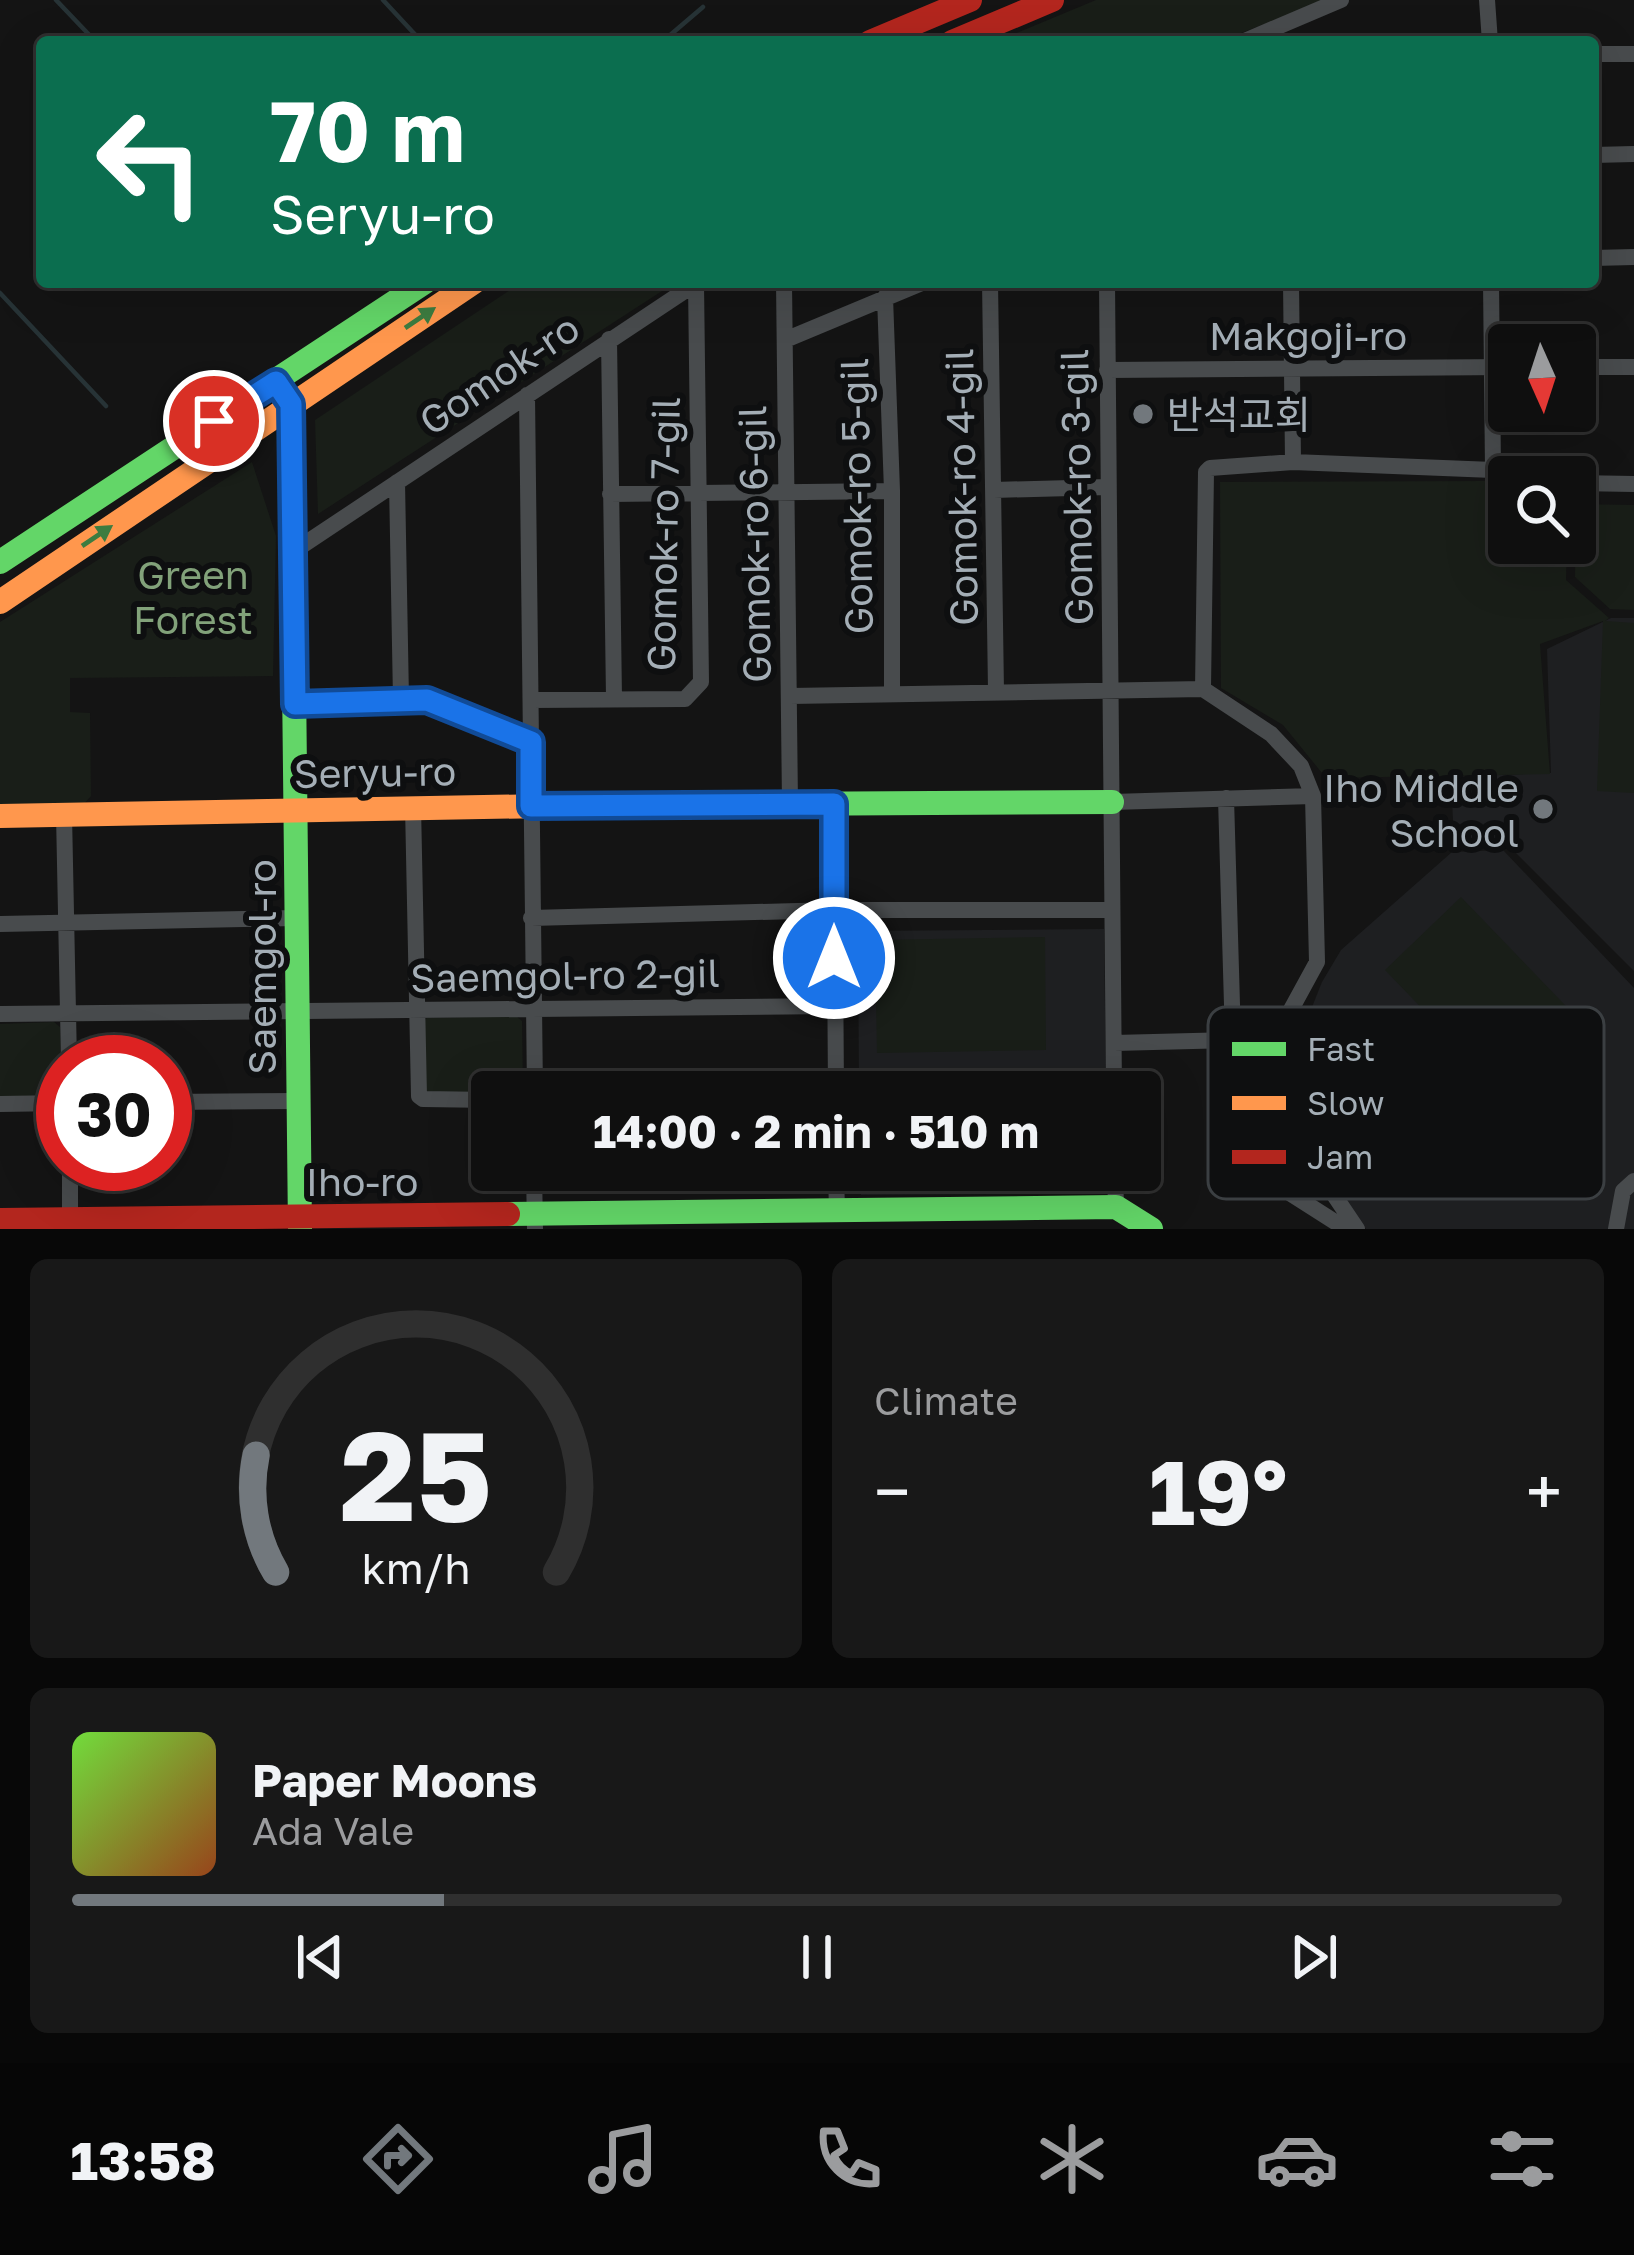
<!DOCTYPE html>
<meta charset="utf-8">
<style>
body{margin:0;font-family:"Golos Text","Noto Sans KR",sans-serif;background:#181818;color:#f1f3f6;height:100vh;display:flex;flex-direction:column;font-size:45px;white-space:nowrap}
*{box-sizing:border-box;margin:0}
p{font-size:39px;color:#9b9c9e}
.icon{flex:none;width:66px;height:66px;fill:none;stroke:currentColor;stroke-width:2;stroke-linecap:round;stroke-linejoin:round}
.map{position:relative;height:1229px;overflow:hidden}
.side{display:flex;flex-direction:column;gap:30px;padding:30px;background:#080808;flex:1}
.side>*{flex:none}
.top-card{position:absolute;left:36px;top:36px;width:1563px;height:252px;border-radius:12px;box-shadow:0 12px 48px #0002,0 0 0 3px #2f2f2f;background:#0b6e4f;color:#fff;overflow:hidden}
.needle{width:78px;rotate:177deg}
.tools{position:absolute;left:1488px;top:324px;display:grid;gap:24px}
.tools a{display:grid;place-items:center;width:108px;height:108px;border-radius:12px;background:#0f0f0f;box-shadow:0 12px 48px #0002,0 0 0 3px #2f2f2f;font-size:60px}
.speed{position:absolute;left:36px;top:1035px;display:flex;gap:24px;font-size:60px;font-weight:700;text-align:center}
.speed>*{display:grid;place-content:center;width:156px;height:156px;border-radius:50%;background:#0f0f0f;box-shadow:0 12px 48px #0002,0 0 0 3px #2f2f2f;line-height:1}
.speed .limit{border:18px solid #d22;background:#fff;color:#111}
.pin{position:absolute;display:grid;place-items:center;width:102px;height:102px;color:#fff;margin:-51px;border:6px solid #fff;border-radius:50%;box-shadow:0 3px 12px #0007}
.me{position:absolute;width:132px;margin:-66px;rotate:0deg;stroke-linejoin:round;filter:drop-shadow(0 0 9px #0008)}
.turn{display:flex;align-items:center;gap:42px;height:252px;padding:0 36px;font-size:54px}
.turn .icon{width:156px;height:156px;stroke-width:2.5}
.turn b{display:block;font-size:84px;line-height:102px}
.big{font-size:90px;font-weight:700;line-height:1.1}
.side .widget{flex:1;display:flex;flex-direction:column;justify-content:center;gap:18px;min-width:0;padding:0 42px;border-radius:18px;background:#181818}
.side .dial{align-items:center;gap:0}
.dial svg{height:312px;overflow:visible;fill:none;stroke:#2f2f2f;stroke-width:7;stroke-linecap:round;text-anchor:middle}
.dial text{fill:#f1f3f6;stroke:none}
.song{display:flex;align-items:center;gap:36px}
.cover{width:144px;height:144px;border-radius:18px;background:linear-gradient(135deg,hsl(100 70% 55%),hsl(20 70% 35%))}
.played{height:12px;border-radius:6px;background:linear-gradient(90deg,#72787d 25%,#2f2f2f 25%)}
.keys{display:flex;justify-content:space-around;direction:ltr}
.heat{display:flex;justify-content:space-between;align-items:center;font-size:66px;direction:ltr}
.side .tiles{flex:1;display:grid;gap:30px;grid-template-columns:1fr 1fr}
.widget:last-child{grid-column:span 2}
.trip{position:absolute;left:471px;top:1071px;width:690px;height:120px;border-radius:12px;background:#0f0f0f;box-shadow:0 12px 48px #0002,0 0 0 3px #2f2f2f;font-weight:700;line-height:120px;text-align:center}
.menu{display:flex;height:192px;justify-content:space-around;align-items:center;background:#060606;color:#9b9c9e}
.menu .icon{width:84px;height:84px}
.menu .active{color:#72787d}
.menu b{font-size:54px;color:#f1f3f6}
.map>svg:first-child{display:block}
.built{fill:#1e1f21}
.green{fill:#191e18}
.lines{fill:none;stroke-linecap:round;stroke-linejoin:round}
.stream{stroke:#273336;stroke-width:4.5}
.street{stroke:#484b4d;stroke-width:16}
.fast{stroke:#63d668;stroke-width:24}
.slow{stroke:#ff974d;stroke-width:24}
.jam{stroke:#b3261e;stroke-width:24}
.oneway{fill:#3d7c40}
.route-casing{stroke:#114b97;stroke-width:30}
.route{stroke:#1a73e8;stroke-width:21}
.poi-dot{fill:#72787d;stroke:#0e0f10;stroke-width:4.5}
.labels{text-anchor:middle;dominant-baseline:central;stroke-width:12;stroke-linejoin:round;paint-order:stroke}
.street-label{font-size:39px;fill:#a4aeb6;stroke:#0e0f10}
.poi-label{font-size:39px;fill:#a4aeb6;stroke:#0e0f10;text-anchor:start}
.park-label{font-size:39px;fill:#82a27a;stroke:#0e0f10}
.key{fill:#0e0f10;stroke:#3b3f42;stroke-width:3}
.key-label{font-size:33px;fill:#a4aeb6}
</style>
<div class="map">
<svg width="1634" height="1229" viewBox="0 0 1634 1229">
<rect width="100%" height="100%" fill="#141414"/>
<!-- built -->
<path class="built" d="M 1611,618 L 1634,618 L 1634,971 L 1505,842 L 1454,843 L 1451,777 L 1551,773 L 1547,649 Z
M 1503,850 L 1634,988 L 1634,1229 L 1366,1229 L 1330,1190 L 1298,1100 L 1296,1067 L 1302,1032 L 1322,982 L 1341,950 L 1452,852 Z
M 1104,929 L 1106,1092 L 859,1092 L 858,931 Z
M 860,1170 L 1107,1170 L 1107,1193 L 861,1195 Z"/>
<!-- green -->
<path class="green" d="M 1096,0 L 1326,0 L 1218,42 L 995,42 Z
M 522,282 L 676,282 L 318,514 L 315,420 Z
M 252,462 L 276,536 L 273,676 L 70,678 L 70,712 L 90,713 L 91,796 L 81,807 L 0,809 L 0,622 Z
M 1486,481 L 1509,495 L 1509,543 L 1567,543 L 1566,580 L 1609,618 L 1605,621 L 1634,623 L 1634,793 L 1597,791 L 1603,621 L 1540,644 L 1550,774 L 1326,778 L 1283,725 L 1221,688 L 1220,482 Z
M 1576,504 L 1634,505 L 1634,610 L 1610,609 L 1575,577 Z
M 1461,897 L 1589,1030 L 1513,1103 L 1385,970 Z
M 1045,937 L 1046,1050 L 877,1053 L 875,940 Z
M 516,1016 L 522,1021 L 523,1087 L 518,1092 L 429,1095 L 423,1089 L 421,1023 L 427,1018 Z
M 54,1022 L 60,1027 L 62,1089 L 56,1095 L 0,1097 L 0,1024 Z"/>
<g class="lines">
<!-- stream -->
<path class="stream" d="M 56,0 L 96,42
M 383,0 L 422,42
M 662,42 L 703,7
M 0,293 L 106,406"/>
<!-- street -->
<path class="street" d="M 1487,0 L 1490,42
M 1242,42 L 1341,0
M 1593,54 L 1634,54
M 1593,155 L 1634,154
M 1593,258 L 1634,257
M 784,282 L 790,804
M 990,282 L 996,691
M 1107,282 L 1114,1092
M 1291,282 L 1293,462
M 1491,282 L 1493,470
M 885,297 L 892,491 L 892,694
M 609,339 L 614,698
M 785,340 L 924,282
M 1575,367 L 1634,367
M 1107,370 L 1509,367
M 527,395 L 535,1092
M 397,482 L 401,699
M 1575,483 L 1634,484
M 994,490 L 1108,487
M 610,494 L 892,491
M 294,551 L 698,282
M 790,696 L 1203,689
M 531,700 L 685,699 L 701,682 L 696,283
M 295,704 L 427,700 L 531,742
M 1226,798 L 1233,1039 L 1231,1148 L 1238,1160 L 1346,1229
M 1112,802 L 1313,796
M 834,804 L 836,1092
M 413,806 L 419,1096 L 423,1099 L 492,1100
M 64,814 L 69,1062
M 531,918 L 834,910 L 1112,910
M 0,924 L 297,918
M 0,1014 L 834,1006
M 1275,1039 L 1317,962 L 1313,796 L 1301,766 L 1271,734 L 1203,689 L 1206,472 L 1210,468 L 1293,462 L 1493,470 L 1510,477
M 1275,1039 L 1277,1095 L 1293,1134 L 1357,1229
M 1114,1043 L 1275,1039
M 165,1102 L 298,1101
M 0,1104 L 63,1103
M 70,1164 L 70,1229
M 534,1170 L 535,1229
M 836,1170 L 837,1213
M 1115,1170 L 1116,1207
M 1616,1229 L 1623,1191 L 1634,1181"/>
<!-- fast -->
<path class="fast" d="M 284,393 L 291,404 L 300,1229
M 0,562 L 425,282
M 598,805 L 1112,802
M 508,1214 L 1116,1207 L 1151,1229"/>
<!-- slow -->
<path class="slow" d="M 0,602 L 474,282
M 0,816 L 598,805"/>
<!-- jam -->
<path class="jam" d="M 870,42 L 970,0
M 952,42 L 1052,0
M 0,1220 L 508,1214"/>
</g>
<!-- one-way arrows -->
<defs><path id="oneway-solid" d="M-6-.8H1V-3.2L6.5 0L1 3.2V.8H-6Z" transform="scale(3)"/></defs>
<g class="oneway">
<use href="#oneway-solid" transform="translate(420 318) rotate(-34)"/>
<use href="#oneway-solid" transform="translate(97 536) rotate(-34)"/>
</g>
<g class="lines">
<!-- route casing -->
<g class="route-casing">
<path id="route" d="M 214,421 L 276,382 L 291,404 L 295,704 L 427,700 L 531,742 L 531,806 L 834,804 L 834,958"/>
</g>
<!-- route -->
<use href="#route" class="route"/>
</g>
<!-- markers -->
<g class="poi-dot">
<circle cx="1143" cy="414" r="12"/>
<circle cx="1543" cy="809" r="12"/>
</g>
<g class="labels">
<!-- street labels -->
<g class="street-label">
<text x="1308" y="335">Makgoji-ro</text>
<text transform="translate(499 374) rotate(-34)">Gomok-ro</text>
<text transform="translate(961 487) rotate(-91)">Gomok-ro 4-gil</text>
<text transform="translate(1076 487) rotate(-91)">Gomok-ro 3-gil</text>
<text transform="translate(856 496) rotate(-91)">Gomok-ro 5-gil</text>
<text transform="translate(663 534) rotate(-89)">Gomok-ro 7-gil</text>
<text transform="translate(754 544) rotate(-91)">Gomok-ro 6-gil</text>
<text transform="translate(375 772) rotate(-1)">Seryu-ro</text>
<text transform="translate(261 967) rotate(-90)">Saemgol-ro</text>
<text transform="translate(565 975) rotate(-1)">Saemgol-ro 2-gil</text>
<text x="362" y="1181">Iho-ro</text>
</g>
<!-- poi labels -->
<g class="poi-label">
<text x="1167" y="414">반석교회</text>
<text x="1519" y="787" text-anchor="end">Iho Middle<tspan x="1519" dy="45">School</tspan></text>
</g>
<!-- park labels -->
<g class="park-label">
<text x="193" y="574">Green<tspan x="193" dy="45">Forest</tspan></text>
</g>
</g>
<!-- legend -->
<rect x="1208" y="1007" width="396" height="192" rx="18" class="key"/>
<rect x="1232" y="1042" width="54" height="14" fill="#63d668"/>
<rect x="1232" y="1096" width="54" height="14" fill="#ff974d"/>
<rect x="1232" y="1150" width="54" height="14" fill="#b3261e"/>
<g class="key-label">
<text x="1307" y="1061">Fast</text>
<text x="1307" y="1115">Slow</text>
<text x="1307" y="1169">Jam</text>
</g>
</svg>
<div class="tools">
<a><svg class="needle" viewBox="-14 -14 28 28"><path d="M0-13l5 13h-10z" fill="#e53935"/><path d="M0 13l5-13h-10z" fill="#9b9c9e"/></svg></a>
<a><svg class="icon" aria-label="search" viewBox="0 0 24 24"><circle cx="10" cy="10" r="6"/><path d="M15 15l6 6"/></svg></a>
</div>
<div class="speed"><div class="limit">30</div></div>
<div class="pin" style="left:214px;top:421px;background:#d93025"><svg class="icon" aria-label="arrive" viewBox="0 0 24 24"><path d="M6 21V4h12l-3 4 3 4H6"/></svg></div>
<svg class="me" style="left:834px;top:958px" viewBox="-20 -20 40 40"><circle r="17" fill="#1a73e8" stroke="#fff" stroke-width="3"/><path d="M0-11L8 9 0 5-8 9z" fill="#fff"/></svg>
<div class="trip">14:00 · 2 min · 510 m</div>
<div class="top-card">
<div class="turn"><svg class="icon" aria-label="left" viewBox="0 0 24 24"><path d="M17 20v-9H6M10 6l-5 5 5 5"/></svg><div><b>70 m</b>Seryu-ro</div></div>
</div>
</div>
<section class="side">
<div class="tiles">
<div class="widget dial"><svg viewBox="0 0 100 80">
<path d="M14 69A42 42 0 1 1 86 69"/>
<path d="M14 69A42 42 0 0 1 9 39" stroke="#72787d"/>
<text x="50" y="56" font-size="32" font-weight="700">25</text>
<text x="50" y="72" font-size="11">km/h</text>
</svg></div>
<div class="widget"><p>Climate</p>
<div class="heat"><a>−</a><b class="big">19°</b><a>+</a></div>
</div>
<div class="widget">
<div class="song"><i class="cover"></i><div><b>Paper Moons</b><p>Ada Vale</p></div></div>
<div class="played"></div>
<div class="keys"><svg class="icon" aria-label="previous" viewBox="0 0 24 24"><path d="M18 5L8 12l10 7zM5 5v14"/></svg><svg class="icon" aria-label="pause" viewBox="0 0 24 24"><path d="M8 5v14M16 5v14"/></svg><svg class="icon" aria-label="next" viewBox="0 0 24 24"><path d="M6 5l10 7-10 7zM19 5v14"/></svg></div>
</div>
</div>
</section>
<nav class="menu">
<b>13:58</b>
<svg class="icon active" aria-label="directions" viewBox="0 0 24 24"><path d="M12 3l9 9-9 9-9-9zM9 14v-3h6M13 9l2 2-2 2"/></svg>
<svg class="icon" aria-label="music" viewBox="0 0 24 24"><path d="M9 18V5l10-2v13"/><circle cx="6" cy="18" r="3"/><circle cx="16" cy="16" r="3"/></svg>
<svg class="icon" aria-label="phone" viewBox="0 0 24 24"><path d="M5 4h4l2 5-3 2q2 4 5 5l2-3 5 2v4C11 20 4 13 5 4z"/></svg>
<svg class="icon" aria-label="climate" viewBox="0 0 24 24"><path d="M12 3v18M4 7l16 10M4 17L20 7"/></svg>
<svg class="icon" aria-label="car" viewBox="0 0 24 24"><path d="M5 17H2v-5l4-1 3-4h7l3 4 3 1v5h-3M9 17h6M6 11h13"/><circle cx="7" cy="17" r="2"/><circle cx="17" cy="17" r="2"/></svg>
<svg class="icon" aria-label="filters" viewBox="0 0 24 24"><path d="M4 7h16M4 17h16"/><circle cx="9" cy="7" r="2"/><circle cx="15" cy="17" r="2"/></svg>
</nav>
